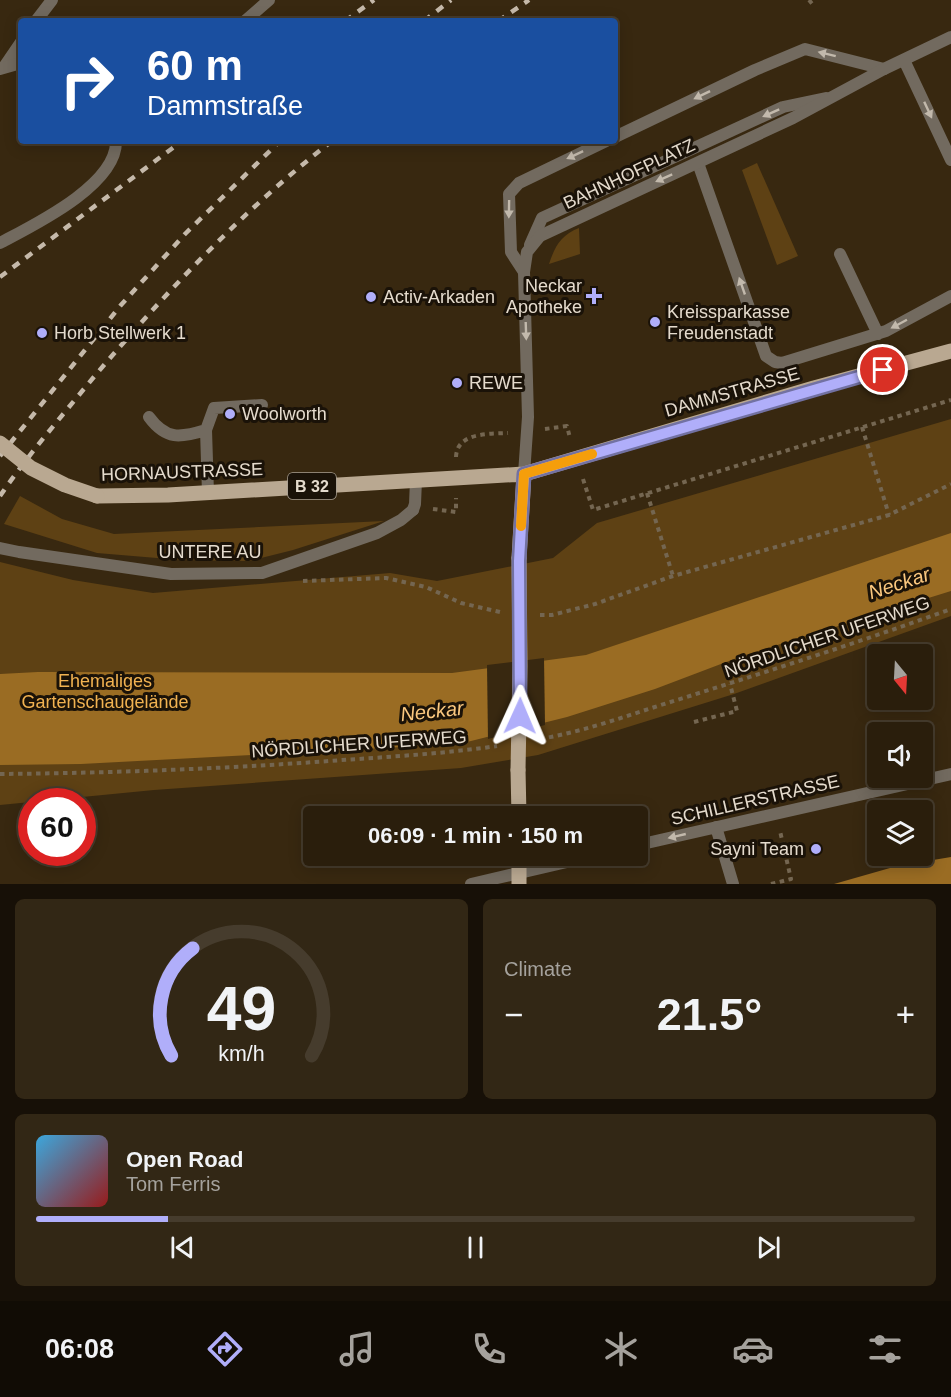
<!DOCTYPE html>
<meta charset="utf-8">
<style>
body{margin:0;font-family:Arial,sans-serif;background:#322715;color:#f1f3f6;height:100vh;display:flex;flex-direction:column;font-size:22px;white-space:nowrap}
*{box-sizing:border-box;margin:0}
p{font-size:20px;color:#a5a29d}
.icon{flex:none;width:33px;height:33px;fill:none;stroke:currentColor;stroke-width:2;stroke-linecap:round;stroke-linejoin:round}
.map{position:relative;height:884px;overflow:hidden}
.panel{display:flex;flex-direction:column;gap:15px;padding:15px;background:#171007;flex:1}
.panel>*{flex:none}
.guide{position:absolute;left:18px;top:18px;width:600px;height:126px;border-radius:6px;box-shadow:0 3px 15px #0003,0 0 0 2px #463c2d;background:#1a4fa0;color:#fff;overflow:hidden}
.needle{width:39px;rotate:162deg}
.buttons{position:absolute;left:867px;top:644px;display:grid;gap:12px}
.buttons a{display:grid;place-items:center;width:66px;height:66px;border-radius:6px;background:#2a1e0c;box-shadow:0 3px 15px #0003,0 0 0 2px #463c2d;font-size:30px}
.speed{position:absolute;left:18px;top:788px;display:flex;gap:12px;font-size:30px;font-weight:700;text-align:center}
.speed>*{display:grid;place-content:center;width:78px;height:78px;border-radius:50%;background:#2a1e0c;box-shadow:0 3px 15px #0003,0 0 0 2px #463c2d;line-height:1}
.speed .limit{border:9px solid #d22;background:#fff;color:#111}
.pin{position:absolute;display:grid;place-items:center;width:51px;height:51px;color:#fff;margin:-26px;border:3px solid #fff;border-radius:50%;box-shadow:0 2px 6px #0007}
.me{position:absolute;width:66px;margin:-33px;rotate:1deg;stroke-linejoin:round;filter:drop-shadow(0 0 4px #0008)}
.turn{display:flex;align-items:center;gap:21px;height:126px;padding:0 30px;font-size:27px}
.turn .icon{width:78px;height:78px;stroke-width:2.5}
.turn b{display:block;font-size:42px;line-height:51px}
.big{font-size:45px;font-weight:600;line-height:1.1}
.panel .widget{flex:1;display:flex;flex-direction:column;justify-content:center;gap:9px;min-width:0;padding:0 21px;border-radius:9px;background:#322715}
.panel .dial{align-items:center;gap:0}
.dial svg{height:156px;overflow:visible;fill:none;stroke:#463c2d;stroke-width:7;stroke-linecap:round;text-anchor:middle}
.dial text{fill:#f1f3f6;stroke:none}
.song{display:flex;align-items:center;gap:18px}
.cover{width:72px;height:72px;border-radius:9px;background:linear-gradient(135deg,hsl(200 70% 55%),hsl(0 70% 35%))}
.played{height:6px;border-radius:3px;background:linear-gradient(90deg,#b0aefa 15%,#463c2d 15%)}
.keys{display:flex;justify-content:space-around;direction:ltr}
.heat{display:flex;justify-content:space-between;align-items:center;font-size:33px;direction:ltr}
.panel .tiles{flex:1;display:grid;gap:15px;grid-template-columns:1fr 1fr}
.widget:last-child{grid-column:span 2}
.trip{position:absolute;left:303px;top:806px;width:345px;height:60px;border-radius:6px;background:#2a1e0c;box-shadow:0 3px 15px #0003,0 0 0 2px #463c2d;font-weight:600;line-height:60px;text-align:center}
.menu{display:flex;height:96px;justify-content:space-around;align-items:center;background:#110c05;color:#a5a29d}
.menu .icon{width:42px;height:42px}
.menu .selected{color:#b0aefa}
.menu b{font-size:27px;color:#f1f3f6}
.map>svg:first-child{display:block}
.green{fill:#5e4114}
.water{fill:#9a6c23}
.pier{fill:#382810}
.lines{fill:none;stroke-linecap:round;stroke-linejoin:round}
.path{stroke:#746651;stroke-width:4;stroke-dasharray:4.5 4.5;stroke-linecap:butt}
.lane{stroke:#726a5f;stroke-width:12}
.street{stroke:#726a5f;stroke-width:12}
.primary{stroke:#b9a891;stroke-width:15}
.rail{stroke:#c5b9aa;stroke-width:4.5;stroke-dasharray:8 8;stroke-linecap:butt}
.primary-bridge{stroke:#b9a891;stroke-width:15}
.oneway{fill:#c2b9ac}
.route-casing{stroke:#7271a2;stroke-width:15}
.route{stroke:#b0aefa;stroke-width:10}
.slow{stroke:#f59e0b;stroke-width:10}
.poi-dot{fill:#b0aefa;stroke:#1a1208;stroke-width:2}
.labels{text-anchor:middle;dominant-baseline:central;stroke-width:6;stroke-linejoin:round;paint-order:stroke}
.shield{fill:#1a1208;stroke:#a89f92;stroke-width:1.5}
.shield-label{font-size:16px;font-weight:bold;fill:#e5dbcd}
.street-label{font-size:18px;fill:#e5dbcd;stroke:#1a1208}
.poi-label{font-size:18px;fill:#e5dbcd;stroke:#1a1208;text-anchor:start}
.park-label{font-size:18px;fill:#f1b251;stroke:#1a1208}
.water-label{font-size:20px;font-style:italic;fill:#fbc87f;stroke:#1a1208}
</style>
<div class="map">
<svg width="951" height="884" viewBox="0 0 951 884">
<rect width="100%" height="100%" fill="#382810"/>
<!-- green -->
<path class="green" d="M 757,163 L 798,256 L 777,265 L 742,170 Z
M 579,228 L 580,254 L 549,264 C 555,246 561,235 579,228 Z
M 951,419 L 951,616 L 734,694 L 538,755 L 461,768 L 154,790 L 0,805 L 0,562 L 73,580 L 153,593 L 390,573 L 437,581 L 553,558 L 597,523 Z
M 20,496 L 62,519 L 114,534 L 384,521 L 293,550 L 249,561 L 181,560 L 97,553 L 4,524 Z"/>
<!-- water -->
<path class="water" d="M 951,533 L 951,591 L 742,656 L 655,689 L 567,717 L 459,744 L 81,764 L 0,765 L 0,674 L 38,672 L 452,673 L 586,655 Z
M 951,857 L 951,884 L 834,884 L 897,866 Z"/>
<!-- pier -->
<path class="pier" d="M 544,658 L 545,725 L 488,739 L 487,665 Z"/>
<g class="lines">
<!-- path -->
<path class="path" d="M 809,0 L 814,6
M 862,427 L 889,515
M 545,429 L 567,426 L 570,438
M 456,457 C 457,432 489,434 508,433
M 583,479 L 593,510 L 951,400
M 647,493 L 673,576
M 433,509 L 456,512 L 456,498
M 303,581 L 386,578 L 426,587 L 461,603 L 500,612
M 540,615 L 552,615 L 595,604 L 673,576 L 889,515 L 951,484
M 694,722 L 737,711 L 730,684
M 540,739 C 587,731 631,714 677,700 C 769,671 860,642 951,609
M 0,774 C 110,773 219,769 329,761 C 385,757 442,754 497,746
M 771,884 L 791,879 L 780,831"/>
<!-- lane -->
<path class="lane" d="M 36,21 L 52,0
M 245,21 L 269,0
M 4,67 L 21,42
M 615,137 L 755,70 L 805,49 L 884,69
M 698,163 L 766,356 L 775,362 L 782,363 L 886,331 L 951,296
M 530,245 L 542,218 L 783,107 L 826,98
M 840,254 L 878,334
M 524,272 L 511,252 L 509,194 L 519,183 L 606,141
M 149,417 C 166,440 180,438 206,430
M 208,493 L 206,430 L 214,408 L 262,405
M 0,548 L 19,552 L 171,574 L 262,573 L 377,533 L 401,520 L 413,510"/>
<!-- street -->
<path class="street" d="M 904,60 L 951,160
M 0,69 L 21,63
M 0,243 C 34,225 117,185 116,141
M 524,474 L 528,417 L 524,272 L 527,252 L 540,236 L 793,118 L 884,69 L 951,37
M 413,510 L 415,504 L 416,480
M 716,827 L 733,884
M 638,845 L 951,774
M 471,884 L 597,855"/>
<!-- primary -->
<path class="primary" d="M 97,496 L 168,495 L 524,474 L 814,388 L 951,351
M 519,558 L 524,474
M 518,770 L 519,816
M 519,884 L 519,855"/>
<!-- rail -->
<path class="rail" d="M 345,21 L 374,0
M 424,21 L 451,0
M 498,21 L 529,0
M 0,277 L 182,141
M 0,456 L 121,305 L 185,234 L 280,141
M 0,496 C 28,455 61,417 93,378 C 165,293 243,210 332,141"/>
<!-- primary-bridge -->
<path class="primary-bridge" d="M 0,443 L 31,468 L 65,485 L 97,496
M 518,770 L 520,666 L 519,558"/>
</g>
<!-- one-way arrows -->
<defs><path id="oneway-solid" d="M-6-.8H1V-3.2L6.5 0L1 3.2V.8H-6Z" transform="scale(1.5)"/></defs>
<g class="oneway">
<use href="#oneway-solid" transform="translate(827 54) rotate(-166)"/>
<use href="#oneway-solid" transform="translate(702 95) rotate(154)"/>
<use href="#oneway-solid" transform="translate(928 110) rotate(65)"/>
<use href="#oneway-solid" transform="translate(771 113) rotate(156)"/>
<use href="#oneway-solid" transform="translate(575 155) rotate(155)"/>
<use href="#oneway-solid" transform="translate(664 178) rotate(156)"/>
<use href="#oneway-solid" transform="translate(509 209) rotate(91)"/>
<use href="#oneway-solid" transform="translate(742 286) rotate(-109)"/>
<use href="#oneway-solid" transform="translate(899 324) rotate(152)"/>
<use href="#oneway-solid" transform="translate(526 331) rotate(88)"/>
<use href="#oneway-solid" transform="translate(677 836) rotate(167)"/>
</g>
<g class="lines">
<!-- route casing -->
<g class="route-casing">
<path id="route" d="M 520,716 L 519,561 L 524,474 L 883,370"/>
</g>
<!-- route -->
<use href="#route" class="route"/>
<!-- slow -->
<path class="slow" d="M 521,526 L 524,474 L 592,454"/>
</g>
<!-- markers -->
<g class="poi-dot">
<path d="M591 287h6v6h6v6h-6v6h-6v-6h-6v-6h6z"/>
<circle cx="371" cy="297" r="6"/>
<circle cx="655" cy="322" r="6"/>
<circle cx="42" cy="333" r="6"/>
<circle cx="457" cy="383" r="6"/>
<circle cx="230" cy="414" r="6"/>
<circle cx="816" cy="849" r="6"/>
</g>
<g class="labels">
<!-- shield labels -->
<rect class="shield" x="288" y="473" width="48" height="26" rx="4.5"/>
<g class="shield-label">
<text x="312" y="486">B 32</text>
</g>
<!-- street labels -->
<g class="street-label">
<text transform="translate(629 174) rotate(-25)">BAHNHOFPLATZ</text>
<text transform="translate(732 392) rotate(-16)">DAMMSTRASSE</text>
<text transform="translate(182 472) rotate(-2)">HORNAUSTRASSE</text>
<text x="210" y="552">UNTERE AU</text>
<text transform="translate(827 637) rotate(-19)">NÖRDLICHER UFERWEG</text>
<text transform="translate(359 744) rotate(-4)">NÖRDLICHER UFERWEG</text>
<text transform="translate(755 800) rotate(-13)">SCHILLERSTRASSE</text>
</g>
<!-- poi labels -->
<g class="poi-label">
<text x="582" y="286" text-anchor="end">Neckar<tspan x="582" dy="21">Apotheke</tspan></text>
<text x="383" y="297">Activ-Arkaden</text>
<text x="667" y="312">Kreissparkasse<tspan x="667" dy="21">Freudenstadt</tspan></text>
<text x="54" y="333">Horb Stellwerk 1</text>
<text x="469" y="383">REWE</text>
<text x="242" y="414">Woolworth</text>
<text x="804" y="849" text-anchor="end">Sayni Team</text>
</g>
<!-- park labels -->
<g class="park-label">
<text x="105" y="681">Ehemaliges<tspan x="105" dy="21">Gartenschaugelände</tspan></text>
</g>
<!-- water labels -->
<g class="water-label">
<text transform="translate(899 583) rotate(-18)">Neckar</text>
<text transform="translate(432 711) rotate(-6)">Neckar</text>
</g>
</g>
</svg>
<div class="buttons">
<a><svg class="needle" viewBox="-14 -14 28 28"><path d="M0-13l5 13h-10z" fill="#e53935"/><path d="M0 13l5-13h-10z" fill="#a5a29d"/></svg></a>
<a><svg class="icon" aria-label="sound" viewBox="0 0 24 24"><path d="M4 9h4l5-4v14l-5-4H4zM17 9q2 3 0 6"/></svg></a>
<a><svg class="icon" aria-label="layers" viewBox="0 0 24 24"><path d="M12 4l9 5-9 5-9-5zM3 14l9 5 9-5"/></svg></a>
</div>
<div class="speed"><div class="limit">60</div></div>
<div class="pin" style="left:883px;top:370px;background:#d93025"><svg class="icon" aria-label="arrive" viewBox="0 0 24 24"><path d="M6 21V4h12l-3 4 3 4H6"/></svg></div>
<svg class="me" style="left:520px;top:716px" viewBox="-20 -20 40 40"><path d="M0-17L14 15 0 8-14 15z" fill="#b0aefa" stroke="#fff" stroke-width="4"/></svg>
<div class="trip">06:09 · 1 min · 150 m</div>
<div class="guide">
<div class="turn"><svg class="icon" aria-label="right" viewBox="0 0 24 24"><path d="M7 20v-9h11M14 6l5 5-5 5"/></svg><div><b>60 m</b>Dammstraße</div></div>
</div>
</div>
<section class="panel">
<div class="tiles">
<div class="widget dial"><svg viewBox="0 0 100 80">
<path d="M14 69A42 42 0 1 1 86 69"/>
<path d="M14 69A42 42 0 0 1 25 14" stroke="#b0aefa"/>
<text x="50" y="56" font-size="32" font-weight="700">49</text>
<text x="50" y="72" font-size="11">km/h</text>
</svg></div>
<div class="widget"><p>Climate</p>
<div class="heat"><a>−</a><b class="big">21.5°</b><a>+</a></div>
</div>
<div class="widget">
<div class="song"><i class="cover"></i><div><b>Open Road</b><p>Tom Ferris</p></div></div>
<div class="played"></div>
<div class="keys"><svg class="icon" aria-label="previous" viewBox="0 0 24 24"><path d="M18 5L8 12l10 7zM5 5v14"/></svg><svg class="icon" aria-label="pause" viewBox="0 0 24 24"><path d="M8 5v14M16 5v14"/></svg><svg class="icon" aria-label="next" viewBox="0 0 24 24"><path d="M6 5l10 7-10 7zM19 5v14"/></svg></div>
</div>
</div>
</section>
<nav class="menu">
<b>06:08</b>
<svg class="icon selected" aria-label="directions" viewBox="0 0 24 24"><path d="M12 3l9 9-9 9-9-9zM9 14v-3h6M13 9l2 2-2 2"/></svg>
<svg class="icon" aria-label="music" viewBox="0 0 24 24"><path d="M9 18V5l10-2v13"/><circle cx="6" cy="18" r="3"/><circle cx="16" cy="16" r="3"/></svg>
<svg class="icon" aria-label="phone" viewBox="0 0 24 24"><path d="M5 4h4l2 5-3 2q2 4 5 5l2-3 5 2v4C11 20 4 13 5 4z"/></svg>
<svg class="icon" aria-label="climate" viewBox="0 0 24 24"><path d="M12 3v18M4 7l16 10M4 17L20 7"/></svg>
<svg class="icon" aria-label="car" viewBox="0 0 24 24"><path d="M5 17H2v-5l4-1 3-4h7l3 4 3 1v5h-3M9 17h6M6 11h13"/><circle cx="7" cy="17" r="2"/><circle cx="17" cy="17" r="2"/></svg>
<svg class="icon" aria-label="filters" viewBox="0 0 24 24"><path d="M4 7h16M4 17h16"/><circle cx="9" cy="7" r="2"/><circle cx="15" cy="17" r="2"/></svg>
</nav>
